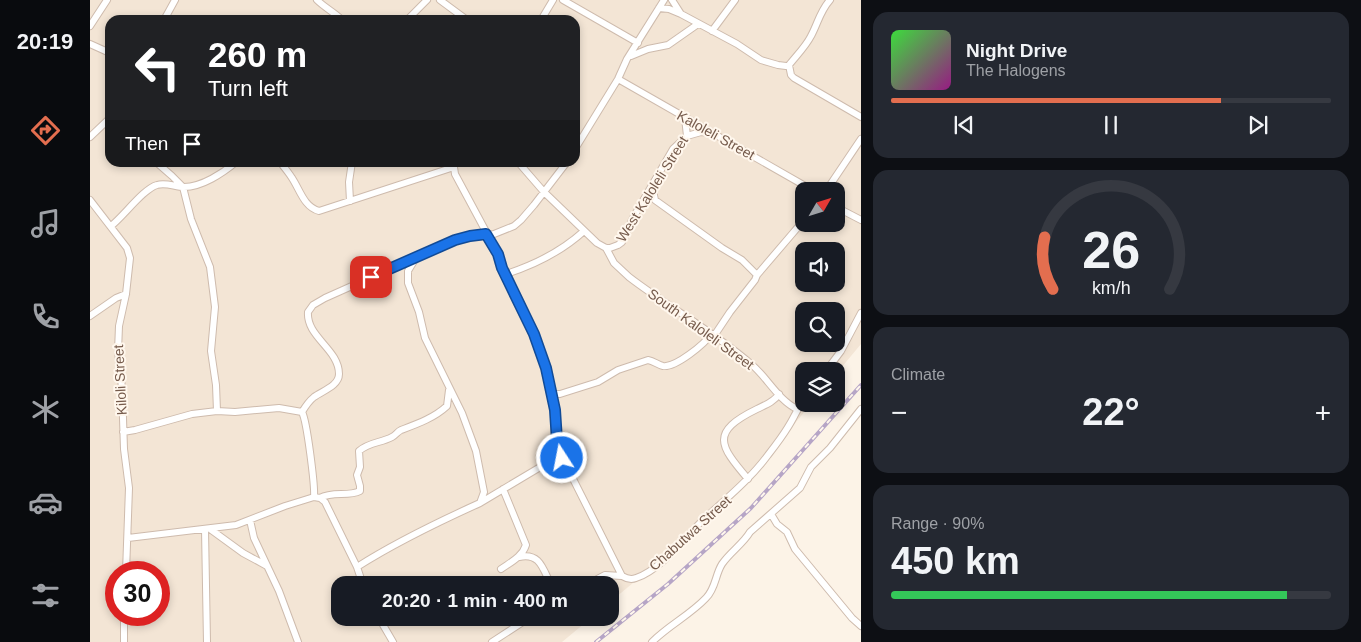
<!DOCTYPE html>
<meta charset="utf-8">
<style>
body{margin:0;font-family:Helvetica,sans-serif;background:#242831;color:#f1f3f6;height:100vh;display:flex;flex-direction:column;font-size:19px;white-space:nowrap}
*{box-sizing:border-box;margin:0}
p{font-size:16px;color:#9ea1a6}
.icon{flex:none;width:28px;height:28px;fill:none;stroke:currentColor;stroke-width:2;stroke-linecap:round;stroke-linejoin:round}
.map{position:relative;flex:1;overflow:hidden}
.panel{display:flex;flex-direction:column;gap:12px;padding:12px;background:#0d0f14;width:500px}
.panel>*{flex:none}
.guide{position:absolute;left:15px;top:15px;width:475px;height:152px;border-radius:15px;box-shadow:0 2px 8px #0003;background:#202124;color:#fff;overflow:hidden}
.needle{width:32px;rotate:51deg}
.tools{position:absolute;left:705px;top:182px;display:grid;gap:10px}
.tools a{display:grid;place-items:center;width:50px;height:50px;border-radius:10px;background:#171b24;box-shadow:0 2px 8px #0003;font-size:25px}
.speed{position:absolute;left:15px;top:561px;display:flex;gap:10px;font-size:25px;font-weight:700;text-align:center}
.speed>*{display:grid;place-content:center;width:65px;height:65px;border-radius:50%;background:#171b24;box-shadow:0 2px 8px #0003;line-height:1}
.speed .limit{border:8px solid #d22;background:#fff;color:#111}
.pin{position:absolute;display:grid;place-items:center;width:42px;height:42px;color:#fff;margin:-21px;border-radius:10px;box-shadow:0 2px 8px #0006}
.me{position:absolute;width:55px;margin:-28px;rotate:349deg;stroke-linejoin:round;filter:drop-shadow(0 0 4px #0008)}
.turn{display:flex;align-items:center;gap:18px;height:105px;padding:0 20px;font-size:22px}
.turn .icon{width:65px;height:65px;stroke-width:2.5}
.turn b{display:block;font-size:35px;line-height:42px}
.then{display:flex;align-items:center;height:48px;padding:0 20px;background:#0003;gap:10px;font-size:19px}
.big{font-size:38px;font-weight:800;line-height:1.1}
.panel .tile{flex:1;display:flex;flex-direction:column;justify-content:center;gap:8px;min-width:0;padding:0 18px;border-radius:15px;background:#242831}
.panel .dial{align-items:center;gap:0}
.dial svg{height:130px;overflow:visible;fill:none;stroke:#363941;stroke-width:7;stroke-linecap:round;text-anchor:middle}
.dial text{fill:#f1f3f6;stroke:none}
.song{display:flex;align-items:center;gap:15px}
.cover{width:60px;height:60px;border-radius:8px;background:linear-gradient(135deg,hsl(120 70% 55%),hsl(310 70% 35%))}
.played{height:5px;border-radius:2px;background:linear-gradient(90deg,#e36e4f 75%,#363941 75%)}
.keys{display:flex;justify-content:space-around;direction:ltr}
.heat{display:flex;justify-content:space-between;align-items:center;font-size:28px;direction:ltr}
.charge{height:8px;border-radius:4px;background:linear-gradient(90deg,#34c759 90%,#363941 0)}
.trip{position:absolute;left:241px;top:576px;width:288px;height:50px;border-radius:15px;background:#171b24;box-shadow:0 2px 8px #0003;font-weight:800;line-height:50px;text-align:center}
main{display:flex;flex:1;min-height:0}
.dock{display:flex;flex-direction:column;width:90px;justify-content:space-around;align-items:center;background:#090b0e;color:#9ea1a6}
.dock .icon{width:35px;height:35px}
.dock .current{color:#e36e4f}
.dock b{font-size:22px;color:#f1f3f6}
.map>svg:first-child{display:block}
.residential{fill:#f3e5d5;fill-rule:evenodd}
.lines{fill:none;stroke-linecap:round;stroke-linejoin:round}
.street-casing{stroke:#cebbad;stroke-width:8}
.street{stroke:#fff;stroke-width:6}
.rail-casing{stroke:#b6a5c6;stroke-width:4}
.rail{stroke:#fff7ed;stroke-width:2;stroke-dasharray:5.5;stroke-linecap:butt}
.route-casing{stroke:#114b97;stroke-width:12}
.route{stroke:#1a73e8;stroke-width:9}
.labels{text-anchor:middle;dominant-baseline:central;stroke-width:4;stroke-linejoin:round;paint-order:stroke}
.street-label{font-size:14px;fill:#755a4b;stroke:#fff7ed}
</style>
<main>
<nav class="dock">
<b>20:19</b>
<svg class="icon current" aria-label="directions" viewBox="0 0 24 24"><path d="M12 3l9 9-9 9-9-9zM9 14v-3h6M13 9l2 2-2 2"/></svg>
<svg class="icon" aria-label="music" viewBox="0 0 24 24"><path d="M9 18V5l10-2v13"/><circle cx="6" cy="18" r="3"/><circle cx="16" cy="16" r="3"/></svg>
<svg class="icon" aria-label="phone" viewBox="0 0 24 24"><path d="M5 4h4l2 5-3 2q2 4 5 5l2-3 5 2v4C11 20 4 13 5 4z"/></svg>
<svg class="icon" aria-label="climate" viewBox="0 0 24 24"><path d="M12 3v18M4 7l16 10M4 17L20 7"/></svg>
<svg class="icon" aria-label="car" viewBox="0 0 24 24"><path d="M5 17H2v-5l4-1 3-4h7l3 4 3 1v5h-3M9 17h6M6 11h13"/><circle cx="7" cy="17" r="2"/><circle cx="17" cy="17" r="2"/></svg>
<svg class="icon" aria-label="filters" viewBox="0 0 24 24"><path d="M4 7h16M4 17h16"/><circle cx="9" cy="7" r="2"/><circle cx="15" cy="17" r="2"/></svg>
</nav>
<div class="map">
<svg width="771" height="642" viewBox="0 0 771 642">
<rect width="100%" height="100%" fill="#fcf3e7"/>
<!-- residential -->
<path class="residential" d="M 0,0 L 771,0 L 771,344 L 746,374 L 746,371 L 714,371 L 714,404 L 721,404 L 636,506 L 520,602 L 520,585 L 250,585 L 250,618 L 501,618 L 472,642 L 0,642 ZM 20,20 L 485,20 L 485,162 L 20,162 ZM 714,191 L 746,191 L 746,224 L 714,224 ZM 714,251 L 746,251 L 746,284 L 714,284 ZM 714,311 L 746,311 L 746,344 L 714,344 ZM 26,572 L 69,572 L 69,615 L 26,615 Z"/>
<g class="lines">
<!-- street casing -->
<g class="street-casing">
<path id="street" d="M 227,0 C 235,8 244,12 252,20
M 350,0 L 377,20
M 473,0 L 548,43
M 582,0 L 591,14 L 647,44 L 671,60 L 688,65 L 696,66 L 699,65 C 707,55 716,46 721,36 C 728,23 730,11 740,0
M 569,8 L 579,9 L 591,14
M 74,20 L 85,0
M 317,20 L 337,0
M 451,20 L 463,0
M 0,26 L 17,0
M 622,31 L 645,0
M 0,44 L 20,53
M 541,56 L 558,49 L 578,45 L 608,24
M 699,65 L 701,75 L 704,78 L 771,117
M 528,79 L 724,191
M 597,136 L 611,132 L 620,133
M 0,137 L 20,118
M 485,149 L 528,79 L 537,59 L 574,0
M 66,162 L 82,176 L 93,187 L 101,219 L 120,267 L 125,307 L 121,351 L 126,385 L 127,411
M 190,162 C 194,167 199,173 202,178 C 210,190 214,207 229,211 L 364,167
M 365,162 L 364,167 L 365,174 L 408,254 C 411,266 416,275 421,286 C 432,314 447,339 456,367 C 465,397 464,428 472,457 L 532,576 C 537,579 541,580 546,578 C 570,570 593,540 610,523 C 633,501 659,481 678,455 C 685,446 692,437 698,427 C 704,418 707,409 714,400
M 428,162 L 454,192 L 507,243 L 516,248 L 520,248 L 528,245 L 532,242 L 543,218 L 583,149 L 597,136 L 595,118
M 562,186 L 565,200 L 632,248 L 652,260 L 667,275
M 736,191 L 771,139
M 0,200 L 37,248 L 40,258 L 36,294 L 29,326 L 28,351 L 32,388 L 34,449 L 39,488 L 36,572
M 260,201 L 259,182 L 262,162
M 746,207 L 771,220
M 21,226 C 34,216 53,189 67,185 C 76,182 85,187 94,187 C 112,187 133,173 146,162
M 516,248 L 524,263 L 539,277 C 578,307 623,331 661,364 C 677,377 688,400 707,409
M 416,274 C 444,265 472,251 494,231
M 0,316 L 26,298 L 36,294
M 624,336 L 640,312 L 665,280 L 667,275 L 714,220
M 736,371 L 751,351 L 771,313
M 462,394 L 470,394 L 508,382 L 528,370 L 558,360 C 564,361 568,365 573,366 C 585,368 615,344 621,334
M 212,412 C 215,407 219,401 224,397 C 232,391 249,386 249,374 C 249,349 216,337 218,312 L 223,305 L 235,298 L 365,240 L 380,236 L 404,234 L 424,226 L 431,220 L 444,205 L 477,162
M 33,432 L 45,430 L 102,414 L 127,411 L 145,412 L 189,408 L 212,412 C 217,421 225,486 224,497
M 658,479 C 629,445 620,432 667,409 C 675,405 684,402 689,394
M 230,498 C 243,491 258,497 270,491 L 270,486 L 267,475 L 270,467 L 269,451 C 279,442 291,443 302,437 C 306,435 307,432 311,430 C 327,424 344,418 357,406 L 359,390
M 390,503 L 457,463 L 472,457
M 681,514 L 687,524 L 697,532 L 705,549 L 762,618 L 771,626
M 160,520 L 164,538 L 189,591 L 208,642
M 115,529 L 117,642
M 120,529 L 153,553 L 177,566
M 38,538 L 146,525 L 195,506 L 224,497 L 230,498 L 235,502 L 267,567 L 273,585
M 429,557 C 450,552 453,569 461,585
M 267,567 C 306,542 348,522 390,503 L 394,492 L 386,451 L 372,413 L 335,338 L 329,312 L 318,283 L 318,271 L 326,258
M 411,569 C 421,562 432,557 436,545 L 413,489
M 496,585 L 515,575 L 532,576
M 34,615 L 34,642
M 289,618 L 303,642
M 402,642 L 439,618
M 562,642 C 579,625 600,615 616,598 C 626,588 625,575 632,564 C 640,552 653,544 660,532 L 710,488 L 721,467 L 740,448 L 771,409"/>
</g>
<!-- street -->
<use href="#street" class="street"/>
<!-- rail casing -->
<g class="rail-casing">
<path id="rail" d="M 506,642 L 578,584 L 661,508 L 771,385"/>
</g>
<!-- rail -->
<use href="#rail" class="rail"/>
</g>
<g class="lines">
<!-- route casing -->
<g class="route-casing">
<path id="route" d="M 281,277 L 365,240 L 380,236 L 396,234 L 408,254 L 412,268 L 444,334 L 456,368 L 465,410 L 467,441 L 472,458"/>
</g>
<!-- route -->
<use href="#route" class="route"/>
</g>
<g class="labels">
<!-- street labels -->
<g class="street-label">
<text transform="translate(626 135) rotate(29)">Kaloleli Street</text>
<text transform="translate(562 189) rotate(-58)">West Kaloleli Street</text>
<text transform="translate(611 329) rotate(36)">South Kaloleli Street</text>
<text transform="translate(30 380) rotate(-93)">Kiloli Street</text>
<text transform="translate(600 533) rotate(-42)">Chabutwa Street</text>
</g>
</g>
</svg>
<div class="tools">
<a><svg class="needle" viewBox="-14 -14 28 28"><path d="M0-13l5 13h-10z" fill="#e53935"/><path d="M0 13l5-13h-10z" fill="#9ea1a6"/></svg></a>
<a><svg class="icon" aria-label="sound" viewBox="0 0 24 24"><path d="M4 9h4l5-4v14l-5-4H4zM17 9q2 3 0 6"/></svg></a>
<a><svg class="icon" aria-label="search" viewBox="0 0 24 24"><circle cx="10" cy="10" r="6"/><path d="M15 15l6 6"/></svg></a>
<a><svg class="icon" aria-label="layers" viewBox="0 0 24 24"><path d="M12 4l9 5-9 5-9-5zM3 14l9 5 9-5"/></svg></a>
</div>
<div class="speed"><div class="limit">30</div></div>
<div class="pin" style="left:281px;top:277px;background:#d93025"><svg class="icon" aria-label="arrive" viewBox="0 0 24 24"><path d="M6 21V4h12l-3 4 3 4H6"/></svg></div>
<svg class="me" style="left:472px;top:458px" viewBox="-20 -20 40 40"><circle r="17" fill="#1a73e8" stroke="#fff" stroke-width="3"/><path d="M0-11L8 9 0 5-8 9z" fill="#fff"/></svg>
<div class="trip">20:20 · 1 min · 400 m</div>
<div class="guide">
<div class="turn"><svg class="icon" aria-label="left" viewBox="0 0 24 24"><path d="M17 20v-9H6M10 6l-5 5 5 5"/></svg><div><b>260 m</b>Turn left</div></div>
<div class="then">Then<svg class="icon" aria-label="arrive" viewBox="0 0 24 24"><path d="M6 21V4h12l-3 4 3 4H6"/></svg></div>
</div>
</div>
<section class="panel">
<div class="tile">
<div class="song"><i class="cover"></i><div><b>Night Drive</b><p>The Halogens</p></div></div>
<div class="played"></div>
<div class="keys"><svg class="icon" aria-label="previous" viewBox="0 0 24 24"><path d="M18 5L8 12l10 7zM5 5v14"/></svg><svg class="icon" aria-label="pause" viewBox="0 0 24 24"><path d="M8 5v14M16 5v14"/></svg><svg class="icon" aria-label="next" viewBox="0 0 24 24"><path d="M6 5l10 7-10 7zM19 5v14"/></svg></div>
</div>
<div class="tile dial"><svg viewBox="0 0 100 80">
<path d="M14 69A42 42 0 1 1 86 69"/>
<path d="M14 69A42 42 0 0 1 9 37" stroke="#e36e4f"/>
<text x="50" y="56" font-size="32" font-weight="700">26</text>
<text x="50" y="72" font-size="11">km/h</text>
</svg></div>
<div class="tile"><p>Climate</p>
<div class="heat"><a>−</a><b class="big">22°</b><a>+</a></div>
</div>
<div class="tile"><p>Range · 90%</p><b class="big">450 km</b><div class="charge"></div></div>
</section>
</main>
